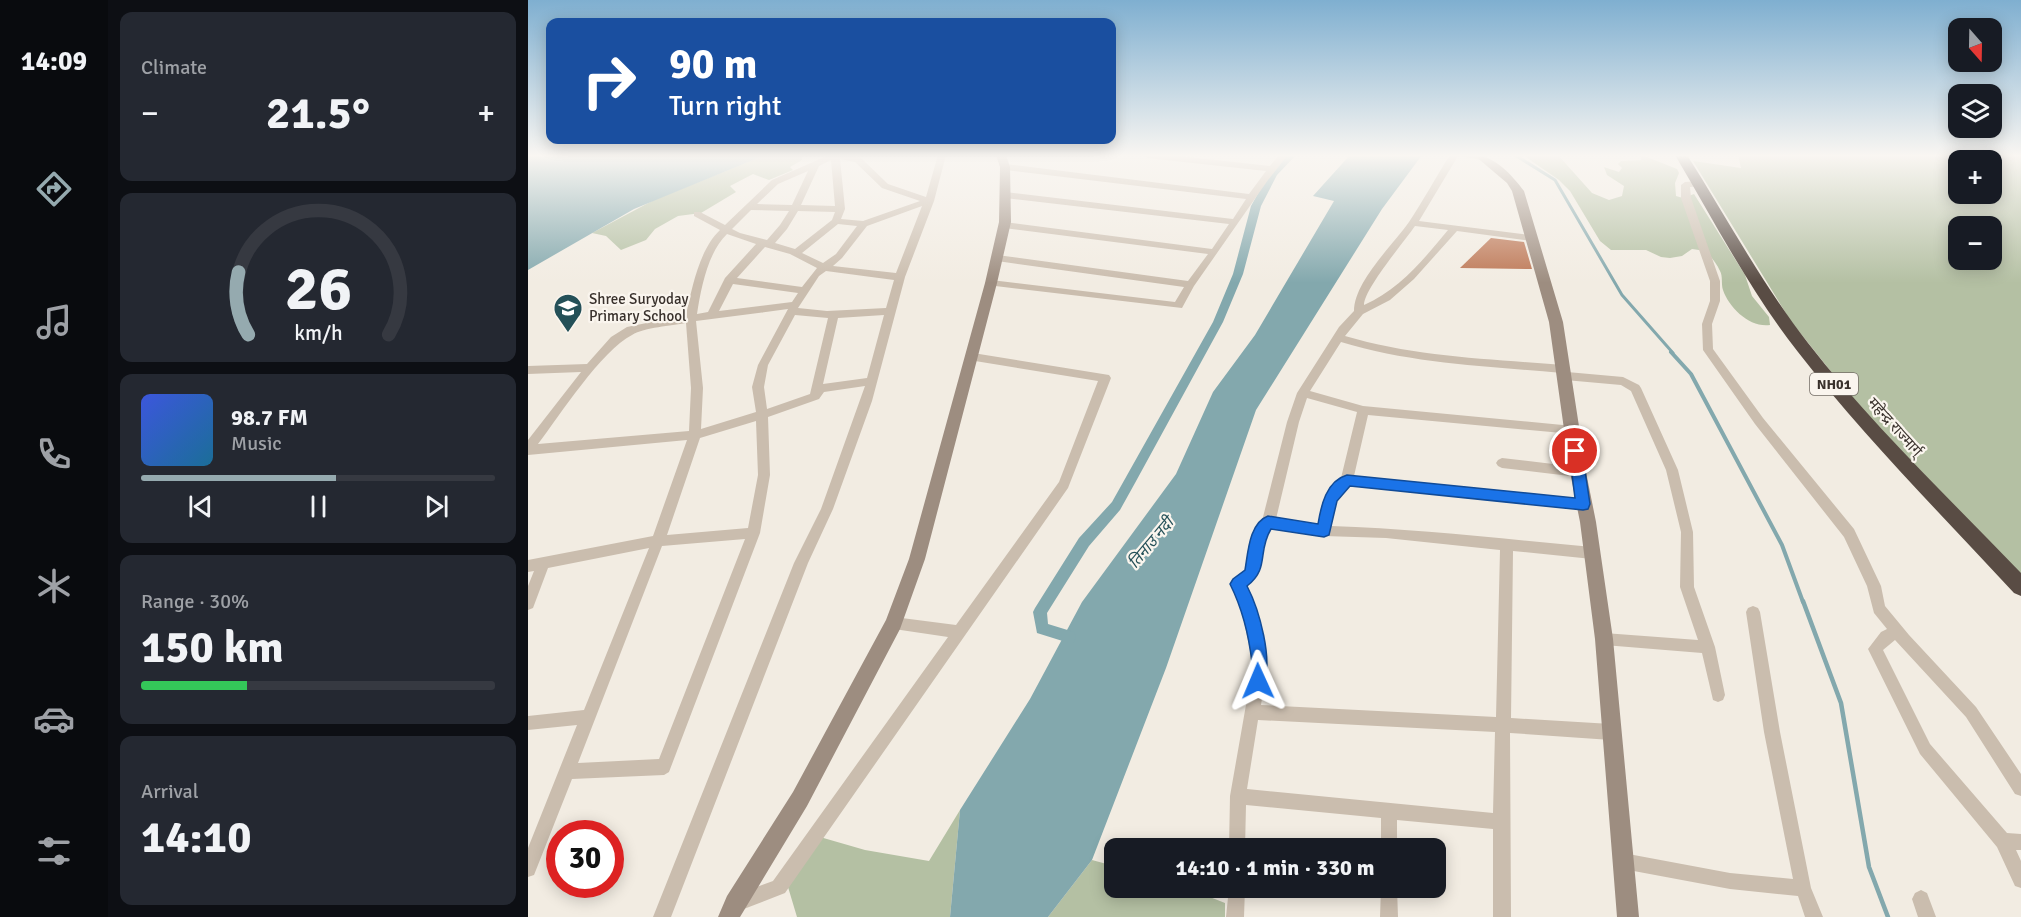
<!DOCTYPE html>
<meta charset="utf-8">
<style>
body{margin:0;font-family:Signika,"Noto Sans Devanagari",sans-serif;background:#242831;color:#f1f3f6;height:100vh;display:flex;flex-direction:column;font-size:22px;white-space:nowrap}
*{box-sizing:border-box;margin:0}
p{font-size:20px;color:#9ea1a6}
.icon{flex:none;width:33px;height:33px;fill:none;stroke:currentColor;stroke-width:2;stroke-linecap:round;stroke-linejoin:round}
.map{position:relative;flex:1;overflow:hidden}
.details{display:flex;flex-direction:column;gap:12px;padding:12px;background:#0d0f14;width:420px}
.details>*{flex:none}
.banner{position:absolute;left:18px;top:18px;width:570px;height:126px;border-radius:12px;box-shadow:0 3px 15px #0003;background:#1a4fa0;color:#fff;overflow:hidden}
.needle{width:39px;rotate:160deg}
.fabs{position:absolute;left:1420px;top:18px;display:grid;gap:12px}
.fabs a{display:grid;place-items:center;width:54px;height:54px;border-radius:12px;background:#171b24;box-shadow:0 3px 15px #0003;font-size:30px}
.speed{position:absolute;left:18px;top:820px;display:flex;gap:12px;font-size:30px;font-weight:700;text-align:center}
.speed>*{display:grid;place-content:center;width:78px;height:78px;border-radius:50%;background:#171b24;box-shadow:0 3px 15px #0003;line-height:1}
.speed .limit{border:9px solid #d22;background:#fff;color:#111}
.pin{position:absolute;display:grid;place-items:center;width:51px;height:51px;color:#fff;margin:-26px;border:3px solid #fff;border-radius:50%;box-shadow:0 2px 6px #0007}
.me{position:absolute;width:66px;margin:-33px;rotate:359deg;stroke-linejoin:round;filter:drop-shadow(0 0 4px #0008)}
.turn{display:flex;align-items:center;gap:21px;height:126px;padding:0 24px;font-size:27px}
.turn .icon{width:78px;height:78px;stroke-width:2.5}
.turn b{display:block;font-size:42px;line-height:51px}
.big{font-size:45px;font-weight:800;line-height:1.1}
.details .widget{flex:1;display:flex;flex-direction:column;justify-content:center;gap:9px;min-width:0;padding:0 21px;border-radius:12px;background:#242831}
.details .dial{align-items:center;gap:0}
.dial svg{height:156px;overflow:visible;fill:none;stroke:#363941;stroke-width:7;stroke-linecap:round;text-anchor:middle}
.dial text{fill:#f1f3f6;stroke:none}
.song{display:flex;align-items:center;gap:18px}
.cover{width:72px;height:72px;border-radius:9px;background:linear-gradient(135deg,hsl(230 70% 55%),hsl(200 70% 35%))}
.played{height:6px;border-radius:3px;background:linear-gradient(90deg,#95aaaf 55%,#363941 55%)}
.keys{display:flex;justify-content:space-around;direction:ltr}
.heat{display:flex;justify-content:space-between;align-items:center;font-size:33px;direction:ltr}
.charge{height:9px;border-radius:4px;background:linear-gradient(90deg,#34c759 30%,#363941 0)}
.trip{position:absolute;left:576px;top:838px;width:342px;height:60px;border-radius:12px;background:#171b24;box-shadow:0 3px 15px #0003;font-weight:800;line-height:60px;text-align:center}
main{display:flex;flex:1;min-height:0}
.menu{display:flex;flex-direction:column;width:108px;justify-content:space-around;align-items:center;background:#090b0e;color:#9ea1a6}
.menu .icon{width:42px;height:42px}
.menu .selected{color:#95aaaf}
.menu b{font-size:27px;color:#f1f3f6}
.map>svg:first-child{display:block}
.green{fill:#b4c0a3;fill-rule:evenodd}
.water{fill:#83a8ad}
.lines{fill:none;stroke-linecap:round;stroke-linejoin:round}
.stream-far2{stroke:#83a8ad;stroke-width:3}
.stream-far1{stroke:#83a8ad;stroke-width:4}
.stream{stroke:#83a8ad;stroke-width:4.5}
.canal{fill:#83a8ad;fill-rule:evenodd}
.building{fill:#bd7755}
.street{fill:#cabdae;fill-rule:evenodd}
.secondary{fill:#9d8d80;fill-rule:evenodd}
.highway{fill:#594c44;fill-rule:evenodd}
.route{fill:#1a73e8;stroke:#114b97;stroke-width:1.5}
.labels{text-anchor:middle;dominant-baseline:central;stroke-width:4.5;stroke-linejoin:round;paint-order:stroke}
.shield{fill:#faf5ee;stroke:#736c66;stroke-width:1.5}
.shield-label{font-size:14px;font-weight:bold;fill:#39312c}
.poi-label{font-size:15px;fill:#39312c;stroke:#faf5ee;text-anchor:start}
.street-label{font-size:15px;fill:#39312c;stroke:#faf5ee}
.water-label{font-size:16px;font-style:italic;fill:#245058;stroke:#faf5ee}
</style>
<main>
<nav class="menu">
<b>14:09</b>
<svg class="icon selected" aria-label="directions" viewBox="0 0 24 24"><path d="M12 3l9 9-9 9-9-9zM9 14v-3h6M13 9l2 2-2 2"/></svg>
<svg class="icon" aria-label="music" viewBox="0 0 24 24"><path d="M9 18V5l10-2v13"/><circle cx="6" cy="18" r="3"/><circle cx="16" cy="16" r="3"/></svg>
<svg class="icon" aria-label="phone" viewBox="0 0 24 24"><path d="M5 4h4l2 5-3 2q2 4 5 5l2-3 5 2v4C11 20 4 13 5 4z"/></svg>
<svg class="icon" aria-label="climate" viewBox="0 0 24 24"><path d="M12 3v18M4 7l16 10M4 17L20 7"/></svg>
<svg class="icon" aria-label="car" viewBox="0 0 24 24"><path d="M5 17H2v-5l4-1 3-4h7l3 4 3 1v5h-3M9 17h6M6 11h13"/><circle cx="7" cy="17" r="2"/><circle cx="17" cy="17" r="2"/></svg>
<svg class="icon" aria-label="filters" viewBox="0 0 24 24"><path d="M4 7h16M4 17h16"/><circle cx="9" cy="7" r="2"/><circle cx="15" cy="17" r="2"/></svg>
</nav>
<section class="details">
<div class="widget"><p>Climate</p>
<div class="heat"><a>−</a><b class="big">21.5°</b><a>+</a></div>
</div>
<div class="widget dial"><svg viewBox="0 0 100 80">
<path d="M14 69A42 42 0 1 1 86 69"/>
<path d="M14 69A42 42 0 0 1 9 37" stroke="#95aaaf"/>
<text x="50" y="56" font-size="32" font-weight="700">26</text>
<text x="50" y="72" font-size="11">km/h</text>
</svg></div>
<div class="widget">
<div class="song"><i class="cover"></i><div><b>98.7 FM</b><p>Music</p></div></div>
<div class="played"></div>
<div class="keys"><svg class="icon" aria-label="previous" viewBox="0 0 24 24"><path d="M18 5L8 12l10 7zM5 5v14"/></svg><svg class="icon" aria-label="pause" viewBox="0 0 24 24"><path d="M8 5v14M16 5v14"/></svg><svg class="icon" aria-label="next" viewBox="0 0 24 24"><path d="M6 5l10 7-10 7zM19 5v14"/></svg></div>
</div>
<div class="widget"><p>Range · 30%</p><b class="big">150 km</b><div class="charge"></div></div>
<div class="widget"><p>Arrival</p><b class="big">14:10</b></div>
</section>
<div class="map">
<svg width="1493" height="917" viewBox="0 0 1493 917">
<rect width="100%" height="100%" fill="#f2ece2"/>
<!-- green -->
<path class="green" d="M 237,155 L 274,155 L 274,160 L 262,167 L 265,170 L 241,180 L 225,174 L 202,186 L 208,192 L 173,213 L 150,216 L 127,229 L 118,240 L 93,250 L 78,236 L 64,233 L 126,200 Z
M 995,155 L 1030,155 L 1064,193 L 1081,200 L 1094,196 L 1096,186 L 1079,175 L 1076,167 L 1091,172 L 1094,168 L 1090,164 L 1093,161 L 1113,160 L 1114,155 L 1149,169 L 1151,173 L 1147,183 L 1148,196 L 1155,198 L 1166,194 L 1217,275 L 1224,296 L 1241,317 L 1242,325 C 1222,328 1201,308 1195,290 C 1193,284 1195,276 1192,271 C 1189,264 1183,257 1178,251 L 1164,249 L 1154,256 L 1142,258 L 1133,257 L 1118,250 L 1083,250 L 1072,241 L 1042,191 L 1031,180 Z
M 1210,155 L 1493,155 L 1493,575 L 1332,408 L 1262,320 L 1165,161 L 1213,168 ZM 1431,160 L 1464,160 L 1464,194 L 1431,194 ZM 1431,226 L 1464,226 L 1464,260 L 1431,260 Z
M 432,810 L 422,917 L 269,917 L 260,887 L 292,837 L 337,850 L 401,861 Z
M 564,860 L 586,866 L 586,888 L 659,888 L 697,903 L 697,917 L 520,917 Z"/>
<!-- water -->
<path class="water" d="M 3,155 L 237,155 L 106,209 L 0,270 L 0,157 Z
M 822,155 L 894,155 L 854,209 L 728,410 L 638,668 L 564,860 L 520,917 L 422,917 L 432,810 L 502,699 L 554,602 L 648,474 L 685,392 L 727,335 L 806,201 L 785,196 Z"/>
<g class="lines">
<!-- stream-far2 -->
<path class="stream-far2" d="M 987,155 L 1027,180 L 1094,295 L 1145,353"/>
<!-- stream-far1 -->
<path class="stream-far1" d="M 1143,352 L 1163,374 L 1254,545 L 1275,602"/>
<!-- stream -->
<path class="stream" d="M 1275,601 L 1313,703 L 1341,867 L 1360,917"/>
<!-- canal -->
<path class="canal" d="M 759,155 L 768,155 L 749,175 L 733,206 L 715,274 L 695,322 L 607,483 L 592,510 L 561,546 L 519,613 L 520,624 L 546,632 L 548,637 L 546,642 L 541,643 L 509,633 L 505,612 L 507,608 L 551,538 L 584,502 L 685,322 L 705,274 L 723,206 L 742,172 Z"/>
</g>
<!-- building -->
<path class="building" d="M 963,238 L 996,242 L 1004,269 L 932,268 Z"/>
<g class="lines">
<!-- street -->
<path class="street" d="M 301,155 L 319,155 L 333,158 L 360,184 L 398,197 L 410,155 L 418,155 L 406,201 L 377,277 L 344,401 L 305,509 L 280,563 L 143,917 L 125,917 L 266,563 L 293,509 L 337,386 L 296,392 L 291,399 L 240,417 L 242,475 L 232,533 L 141,772 L 136,775 L 44,779 L 6,875 L 0,877 L 0,848 L 49,725 L 0,730 L 0,716 L 56,710 L 121,548 L 20,568 L 5,608 L 0,610 L 0,586 L 6,571 L 0,572 L 0,560 L 125,536 L 159,440 L 0,455 L 0,440 L 53,372 L 0,374 L 0,366 L 59,364 L 83,337 L 99,327 L 158,315 C 164,288 171,250 192,230 L 166,216 L 166,212 L 172,212 L 197,225 L 244,180 ZM 312,159 L 327,162 L 354,188 L 392,201 L 335,221 L 313,219 L 317,209 ZM 303,160 L 307,206 L 273,205 L 291,166 ZM 280,171 L 264,205 L 229,204 L 250,184 ZM 394,206 L 368,273 L 305,266 L 314,258 L 339,226 ZM 223,210 L 261,211 L 252,225 L 239,240 L 212,233 L 204,229 ZM 270,211 L 307,212 L 304,220 L 267,249 L 247,243 L 259,229 ZM 310,224 L 329,226 L 308,254 L 295,263 L 274,253 ZM 199,234 L 228,244 L 197,278 L 180,312 L 169,314 C 173,288 180,252 199,234 ZM 237,247 L 262,254 L 289,268 L 274,287 L 209,278 ZM 298,271 L 366,280 L 358,308 L 299,311 L 270,308 L 291,276 ZM 205,284 L 270,293 L 264,302 L 191,311 ZM 260,309 L 230,365 L 224,387 L 228,412 L 173,429 L 175,388 L 168,321 ZM 267,315 L 300,318 L 282,394 L 239,409 L 236,387 L 240,365 ZM 356,315 L 339,378 L 295,384 L 310,318 ZM 158,323 L 163,388 L 161,431 L 10,444 C 32,415 73,351 104,335 C 117,327 143,326 158,323 ZM 228,421 L 230,475 L 220,528 L 139,535 L 172,438 ZM 217,539 L 131,759 L 50,763 L 134,546 Z
M 615,155 L 642,155 L 742,166 L 751,155 L 760,155 L 740,180 L 666,286 L 654,308 L 459,285 L 459,281 L 463,280 L 647,302 L 656,287 L 469,261 L 464,258 L 469,255 L 660,281 L 680,254 L 476,228 L 471,225 L 476,222 L 684,249 L 701,224 L 477,198 L 473,195 L 477,192 L 705,219 L 718,199 L 477,170 L 473,167 L 477,164 L 721,194 L 738,171 L 619,158 Z
M 922,155 L 956,155 L 958,157 L 954,160 L 930,156 L 891,221 L 1003,235 L 1008,238 L 1003,241 L 929,231 L 886,279 L 862,300 L 835,314 L 817,336 C 888,357 962,359 1036,365 L 1041,369 L 1039,372 L 1095,377 L 1111,385 L 1113,388 L 1150,470 L 1165,532 L 1166,587 L 1187,647 L 1197,695 L 1195,700 L 1190,702 L 1185,700 L 1174,653 L 1076,645 L 1071,644 L 1069,639 L 1071,634 L 1076,633 L 1170,640 L 1152,587 L 1153,532 L 1138,470 L 1103,391 L 1093,385 L 1037,380 L 1031,376 L 1034,373 C 959,366 885,364 813,342 L 782,391 L 835,406 L 1045,426 L 1051,430 L 1045,434 L 840,415 L 826,476 L 1055,499 L 1059,500 L 1061,504 L 1059,508 L 1055,509 L 822,485 L 808,501 L 803,526 C 891,529 977,539 1064,547 L 1069,549 L 1071,553 L 1069,557 L 1064,559 L 985,551 L 983,718 L 1083,724 L 1088,727 L 1091,732 L 1088,737 L 1083,740 L 982,733 L 983,917 L 965,917 L 965,829 L 869,820 L 869,849 L 853,849 L 853,818 L 718,805 L 717,849 L 701,849 L 702,796 L 725,665 L 712,602 L 703,584 L 705,580 L 718,570 L 724,538 L 734,521 L 759,422 L 769,393 L 811,327 L 826,311 C 826,282 864,246 881,222 C 895,201 908,177 922,155 ZM 887,226 L 920,230 C 896,259 871,290 836,305 C 836,289 876,242 887,226 ZM 779,398 L 829,412 L 813,478 L 796,499 L 791,525 L 748,519 L 771,422 ZM 743,529 L 796,536 L 858,538 L 972,550 L 968,717 L 733,705 L 739,665 L 726,602 L 718,586 L 729,577 L 731,573 L 736,539 ZM 730,720 L 967,732 L 965,813 L 719,789 Z
M 1172,181 L 1175,182 L 1175,186 L 1162,187 L 1163,198 L 1192,281 L 1192,301 L 1184,324 L 1185,349 L 1235,418 L 1326,529 L 1353,586 L 1357,606 L 1381,635 L 1448,707 L 1493,774 L 1493,796 L 1487,794 L 1438,717 L 1367,640 L 1355,650 L 1402,744 L 1479,833 L 1493,834 L 1493,850 L 1488,850 L 1493,861 L 1493,888 L 1487,886 L 1469,847 L 1392,754 L 1340,649 L 1353,632 L 1359,629 L 1346,613 L 1339,586 L 1316,537 L 1227,424 L 1175,350 L 1174,324 L 1182,301 L 1182,281 L 1153,198 L 1153,185 L 1157,182 Z
M 445,353 L 581,375 L 583,378 L 540,488 L 257,893 L 208,912 L 202,909 L 199,903 L 202,897 L 245,881 L 420,637 L 366,629 L 361,627 L 359,623 L 361,619 L 366,617 L 428,625 L 531,482 L 570,381 L 441,360 L 440,357 Z
M 974,458 L 1050,467 L 1054,469 L 1056,472 L 1054,475 L 1050,477 L 974,468 L 970,466 L 968,463 L 970,460 Z
M 1225,606 L 1230,608 L 1232,612 L 1252,732 L 1283,888 L 1295,917 L 1277,917 L 1270,896 L 1202,889 L 1095,869 L 1089,867 L 1087,861 L 1089,855 L 1095,853 L 1202,873 L 1265,879 L 1236,732 L 1218,612 L 1220,608 Z
M 701,888 L 717,888 L 716,917 L 698,917 Z
M 853,888 L 869,888 L 870,917 L 852,917 Z
M 1393,890 L 1399,893 L 1408,917 L 1390,917 L 1384,899 L 1387,893 Z"/>
<!-- secondary -->
<path class="secondary" d="M 468,155 L 478,155 L 482,167 L 483,222 L 469,283 L 397,559 L 372,629 L 279,806 L 212,917 L 190,917 L 199,896 L 265,792 L 358,620 L 381,559 L 457,283 L 471,222 L 472,167 Z
M 946,155 C 966,155 984,175 996,191 L 1035,322 L 1058,472 L 1068,522 L 1085,639 L 1111,917 L 1089,917 L 1067,639 L 1052,522 L 1042,472 L 1021,322 L 984,191 L 979,183 Z"/>
<!-- highway -->
<path class="highway" d="M 1147,155 L 1159,155 C 1199,218 1234,284 1280,343 C 1344,425 1421,498 1493,573 L 1493,596 L 1486,593 C 1413,514 1336,437 1270,352 C 1222,291 1186,221 1147,155 Z"/>
</g>
<!-- sky -->
<linearGradient id="sky" x2="0" y2="1"><stop stop-color="#7fafd0"/><stop offset="0.55" stop-color="#f9f6f2"/><stop offset="1" stop-color="#f9f6f2" stop-opacity="0"/></linearGradient>
<rect width="1493" height="283" fill="url(#sky)"/>
<!-- route -->
<path class="route" d="M 1047,446 L 1054,451 L 1062,504 L 1060,509 L 1055,510 L 822,486 L 809,501 L 801,535 L 796,537 L 743,529 C 729,552 742,568 719,586 C 731,609 746,661 735,686 L 730,688 L 724,686 C 720,678 724,671 724,663 C 721,636 714,608 702,584 L 705,579 L 717,570 C 720,553 721,523 740,516 L 790,524 C 793,506 798,481 819,475 L 1047,498 L 1041,451 Z"/>
<!-- icons -->
<defs>
<g id="school-pin" transform="scale(1.5)"><path d="M0 17L-7.5 6A9.5 9.5 0 1 1 7.5 6Z" fill="#245058" stroke="#faf5ee"/><path d="M0-5L7-2L0 1L-7-2ZM-4 1L0 2.5L4 1V4Q0 6-4 4Z" fill="#fff"/></g>
</defs>
<g fill-rule="evenodd">
<use href="#school-pin" x="40" y="308"/>
</g>
<g class="labels">
<!-- shield labels -->
<rect class="shield" x="1282" y="373" width="48" height="22" rx="4.5"/>
<g class="shield-label">
<text x="1306" y="384">NH01</text>
</g>
<!-- poi labels -->
<g class="poi-label">
<text x="61" y="299">Shree Suryoday<tspan x="61" dy="17">Primary School</tspan></text>
</g>
<!-- street labels -->
<g class="street-label">
<text transform="translate(1367 427) rotate(48)">महेन्द्र राज्मार्ग्</text>
</g>
<!-- water labels -->
<g class="water-label">
<text transform="translate(623 543) rotate(-50)">तिनाउ नदी</text>
</g>
</g>
</svg>
<div class="fabs">
<a><svg class="needle" viewBox="-14 -14 28 28"><path d="M0-13l5 13h-10z" fill="#e53935"/><path d="M0 13l5-13h-10z" fill="#9ea1a6"/></svg></a>
<a><svg class="icon" aria-label="layers" viewBox="0 0 24 24"><path d="M12 4l9 5-9 5-9-5zM3 14l9 5 9-5"/></svg></a>
<a>+</a>
<a>−</a>
</div>
<div class="speed"><div class="limit">30</div></div>
<div class="pin" style="left:1047px;top:451px;background:#d93025"><svg class="icon" aria-label="arrive" viewBox="0 0 24 24"><path d="M6 21V4h12l-3 4 3 4H6"/></svg></div>
<svg class="me" style="left:730px;top:681px" viewBox="-20 -20 40 40"><path d="M0-17L14 15 0 8-14 15z" fill="#1a73e8" stroke="#fff" stroke-width="4"/></svg>
<div class="trip">14:10 · 1 min · 330 m</div>
<div class="banner">
<div class="turn"><svg class="icon" aria-label="right" viewBox="0 0 24 24"><path d="M7 20v-9h11M14 6l5 5-5 5"/></svg><div><b>90 m</b>Turn right</div></div>
</div>
</div>
</main>
